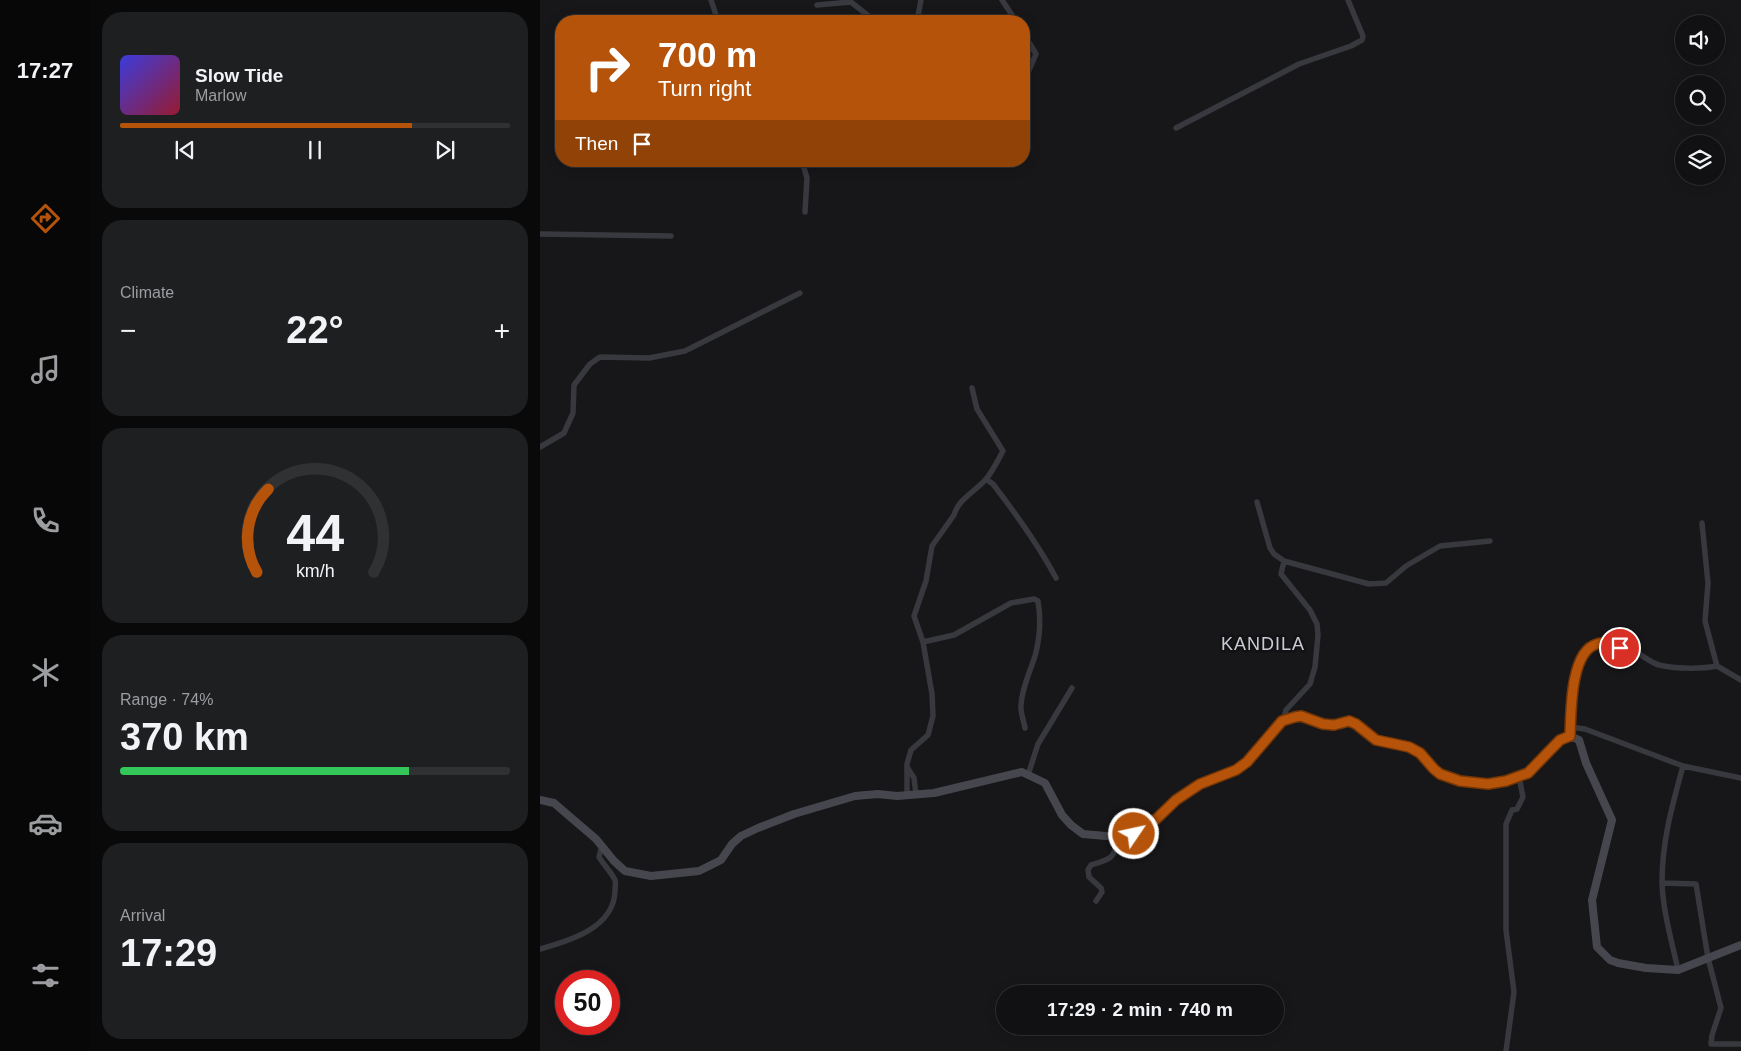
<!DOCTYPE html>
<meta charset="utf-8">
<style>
body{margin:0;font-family:Helvetica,sans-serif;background:#1e1f21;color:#f1f3f6;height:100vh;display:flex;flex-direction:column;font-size:19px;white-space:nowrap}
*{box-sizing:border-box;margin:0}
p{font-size:16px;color:#9c9da0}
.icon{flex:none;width:28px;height:28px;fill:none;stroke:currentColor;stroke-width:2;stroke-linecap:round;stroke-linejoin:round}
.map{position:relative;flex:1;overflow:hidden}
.details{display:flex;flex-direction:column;gap:12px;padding:12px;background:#09090a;width:450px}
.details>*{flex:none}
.top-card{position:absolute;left:15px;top:15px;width:475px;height:152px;border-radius:20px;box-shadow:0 2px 12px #0003,0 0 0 1px #303133;background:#b45309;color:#fff;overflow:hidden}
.tools{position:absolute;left:1135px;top:15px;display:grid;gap:10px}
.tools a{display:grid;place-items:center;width:50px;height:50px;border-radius:50%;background:#111113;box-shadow:0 2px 12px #0003,0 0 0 1px #303133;font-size:25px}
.speed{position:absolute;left:15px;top:970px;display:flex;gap:10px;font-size:25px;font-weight:700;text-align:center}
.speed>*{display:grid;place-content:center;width:65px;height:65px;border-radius:50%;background:#111113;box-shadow:0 2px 12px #0003,0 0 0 1px #303133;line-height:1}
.speed .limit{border:8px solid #d22;background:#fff;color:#111}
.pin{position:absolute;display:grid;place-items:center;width:42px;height:42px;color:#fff;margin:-21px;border:2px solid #fff;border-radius:50%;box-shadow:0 1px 5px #0007}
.me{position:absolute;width:55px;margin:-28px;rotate:56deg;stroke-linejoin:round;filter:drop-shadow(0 0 4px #0008)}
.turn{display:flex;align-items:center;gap:18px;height:105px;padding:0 20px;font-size:22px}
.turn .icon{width:65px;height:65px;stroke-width:2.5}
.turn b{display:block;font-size:35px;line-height:42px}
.then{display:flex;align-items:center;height:48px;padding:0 20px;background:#0003;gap:10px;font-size:19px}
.big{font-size:38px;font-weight:700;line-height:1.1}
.details .card{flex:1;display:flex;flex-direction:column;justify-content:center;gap:8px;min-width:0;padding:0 18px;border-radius:20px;background:#1e1f21}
.details .dial{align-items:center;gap:0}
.dial svg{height:130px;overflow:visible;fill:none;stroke:#303133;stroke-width:7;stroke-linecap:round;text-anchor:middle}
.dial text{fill:#f1f3f6;stroke:none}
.song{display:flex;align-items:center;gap:15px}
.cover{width:60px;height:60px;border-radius:8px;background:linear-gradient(135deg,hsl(240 70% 55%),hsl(350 70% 35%))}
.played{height:5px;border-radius:2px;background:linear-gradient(90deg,#b45309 75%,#303133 75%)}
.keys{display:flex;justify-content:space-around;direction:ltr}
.heat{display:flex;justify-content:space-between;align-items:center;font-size:28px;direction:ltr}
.charge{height:8px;border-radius:4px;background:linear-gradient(90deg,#34c759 74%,#303133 0)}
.trip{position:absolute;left:456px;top:985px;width:288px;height:50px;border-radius:25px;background:#111113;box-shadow:0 2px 12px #0003,0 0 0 1px #303133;font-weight:700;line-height:50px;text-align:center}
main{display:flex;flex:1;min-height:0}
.tabs{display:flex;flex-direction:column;width:90px;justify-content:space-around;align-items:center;background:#070708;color:#9c9da0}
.tabs .icon{width:35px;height:35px}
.tabs .active{color:#b45309}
.tabs b{font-size:22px;color:#f1f3f6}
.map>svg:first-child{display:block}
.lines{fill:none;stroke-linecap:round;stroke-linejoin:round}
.minor{stroke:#38393e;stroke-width:5.5}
.secondary{stroke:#46474e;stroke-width:8}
.route-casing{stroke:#753606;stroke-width:12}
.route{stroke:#b45309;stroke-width:9}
.labels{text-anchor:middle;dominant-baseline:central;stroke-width:5;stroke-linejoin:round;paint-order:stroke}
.quarter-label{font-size:18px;letter-spacing:1px;fill:#caccd5;stroke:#121214}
</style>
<main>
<nav class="tabs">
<b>17:27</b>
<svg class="icon active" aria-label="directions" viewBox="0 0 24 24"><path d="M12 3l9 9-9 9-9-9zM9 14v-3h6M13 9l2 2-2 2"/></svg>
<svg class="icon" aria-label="music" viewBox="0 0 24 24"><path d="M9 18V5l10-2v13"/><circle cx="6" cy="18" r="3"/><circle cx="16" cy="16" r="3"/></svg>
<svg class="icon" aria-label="phone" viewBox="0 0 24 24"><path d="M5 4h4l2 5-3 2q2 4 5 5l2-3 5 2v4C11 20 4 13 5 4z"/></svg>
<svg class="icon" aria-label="climate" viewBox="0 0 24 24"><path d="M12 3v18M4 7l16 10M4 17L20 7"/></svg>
<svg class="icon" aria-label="car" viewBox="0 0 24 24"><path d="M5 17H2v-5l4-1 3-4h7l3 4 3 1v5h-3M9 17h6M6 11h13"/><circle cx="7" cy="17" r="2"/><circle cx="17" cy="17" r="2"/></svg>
<svg class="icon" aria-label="filters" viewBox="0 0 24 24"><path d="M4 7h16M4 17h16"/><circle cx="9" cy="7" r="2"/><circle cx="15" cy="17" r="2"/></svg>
</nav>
<section class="details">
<div class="card">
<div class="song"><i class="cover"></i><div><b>Slow Tide</b><p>Marlow</p></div></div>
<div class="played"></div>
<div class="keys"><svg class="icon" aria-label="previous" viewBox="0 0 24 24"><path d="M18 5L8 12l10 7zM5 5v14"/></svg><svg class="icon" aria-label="pause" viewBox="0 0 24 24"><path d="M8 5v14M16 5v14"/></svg><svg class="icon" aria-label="next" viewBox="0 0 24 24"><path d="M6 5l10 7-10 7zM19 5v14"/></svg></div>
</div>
<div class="card"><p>Climate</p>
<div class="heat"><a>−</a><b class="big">22°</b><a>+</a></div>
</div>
<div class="card dial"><svg viewBox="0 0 100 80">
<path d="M14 69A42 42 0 1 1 86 69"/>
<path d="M14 69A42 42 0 0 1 21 18" stroke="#b45309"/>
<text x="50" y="56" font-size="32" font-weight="700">44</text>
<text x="50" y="72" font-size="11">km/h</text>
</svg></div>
<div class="card"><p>Range · 74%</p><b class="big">370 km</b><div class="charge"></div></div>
<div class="card"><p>Arrival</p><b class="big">17:29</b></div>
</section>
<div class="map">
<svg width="1201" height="1051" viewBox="0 0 1201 1051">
<rect width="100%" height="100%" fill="#171719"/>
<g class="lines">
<!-- minor -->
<path class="minor" d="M 171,0 L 178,21
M 462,0 L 476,21
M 277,5 L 311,2 L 335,21
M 377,21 L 381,0
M 484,34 L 496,54 L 484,82
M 636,128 L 759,64 L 811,46 L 822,40 L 823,36 L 808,0
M 262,161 L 267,178 L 265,212
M 0,234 L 131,236
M 0,447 L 24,433 L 33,413 L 34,385 L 50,364 L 60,357 L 109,358 L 145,351 L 260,293
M 446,479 L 453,484 C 476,514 498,544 516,578
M 717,502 L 730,548 L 734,554 L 744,561 L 829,584 L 846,583 L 866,566 L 900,546 L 950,541
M 1162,523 L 1168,583 L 1165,621 L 1177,666
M 383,642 L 414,635 L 471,603 L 494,599 L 498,601 C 501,619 500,638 495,656 C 490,672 482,687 481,705 C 480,712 484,721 485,728
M 743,721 L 746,710 L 770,684 L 775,667 L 778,635 L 777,624 L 770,610 L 741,574 L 744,561
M 1030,727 L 1045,729 L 1143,766 L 1201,778
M 1030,736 C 1031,716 1031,640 1063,643 C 1071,643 1092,650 1099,654 C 1106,658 1112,663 1119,665 C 1135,669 1161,669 1177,666 L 1201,680
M 367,767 L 374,778 L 376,795
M 488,775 L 498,744 L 532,688
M 367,795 L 367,764 L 371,750 L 388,735 L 393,716 L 392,694 L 383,642 L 374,616 L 386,581 L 392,546 L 414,515 C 419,498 435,492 446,479 C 453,471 458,460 463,451 L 437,409 L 432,388
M 1122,883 L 1156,884 L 1168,958 L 1181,1008 L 1172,1035 L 1171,1044 L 1201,1044
M 556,901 L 562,892 L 561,888 L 549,877 L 548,870 L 551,865 C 574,858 573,859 580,835
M 0,949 C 29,941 74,928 75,891 C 75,888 76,883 75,880 C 71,872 64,865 59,857 L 62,846
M 1138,970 C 1132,942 1123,912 1122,883 C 1122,841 1132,806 1143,766
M 966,1051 L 974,992 L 966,930 L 966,824 L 972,810 L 977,809 L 983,797 L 979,777"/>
<!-- secondary -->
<path class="secondary" d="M 0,800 L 14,803 L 56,839 L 74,861 L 85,871 L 111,876 L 159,871 L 181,860 L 192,844 L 201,836 L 218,828 L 254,814 L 315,796 L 338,794 L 357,796 L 394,793 L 482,772 L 505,783 L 522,815 L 531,825 L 543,834 L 566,836 L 594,834 L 607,828 L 636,800 L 660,784 L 696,770 L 707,762 L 743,721 L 761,716 L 783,724 L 794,725 L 809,721 C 819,726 827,737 838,741 C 852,745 865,745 878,752 C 885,756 888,763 894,769 C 908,784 937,785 956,783 C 967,781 980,779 989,772 C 1003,761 1019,728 1039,740 L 1046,763 L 1072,820 L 1052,900 L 1057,947 L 1070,960 L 1078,963 L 1106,968 L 1138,970 L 1201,945"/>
</g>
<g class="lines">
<!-- route casing -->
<g class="route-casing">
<path id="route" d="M 594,834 L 607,828 L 636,800 L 660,784 L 696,770 L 707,762 L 742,721 L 755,717 L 761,716 L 783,724 L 794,725 L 809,721 L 816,724 L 836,740 L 869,747 L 880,753 L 894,769 L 900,774 L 920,781 L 948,784 L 966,781 L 988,773 L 1020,740 L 1030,736 C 1031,713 1030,651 1057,644 C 1065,641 1073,646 1080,648"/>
</g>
<!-- route -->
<use href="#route" class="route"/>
</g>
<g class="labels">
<!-- quarter labels -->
<g class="quarter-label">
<text x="723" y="644">KANDILA</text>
</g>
</g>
</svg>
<div class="tools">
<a><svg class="icon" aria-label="sound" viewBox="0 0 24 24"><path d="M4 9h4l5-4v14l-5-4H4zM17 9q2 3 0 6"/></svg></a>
<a><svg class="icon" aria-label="search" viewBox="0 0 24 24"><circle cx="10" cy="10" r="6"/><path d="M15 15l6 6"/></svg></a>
<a><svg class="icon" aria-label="layers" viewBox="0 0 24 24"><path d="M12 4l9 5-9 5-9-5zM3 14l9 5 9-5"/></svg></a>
</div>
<div class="speed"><div class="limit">50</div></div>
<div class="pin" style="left:1080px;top:648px;background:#d93025"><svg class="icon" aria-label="arrive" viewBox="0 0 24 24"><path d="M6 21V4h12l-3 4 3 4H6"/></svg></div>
<svg class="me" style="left:594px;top:834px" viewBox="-20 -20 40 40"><circle r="17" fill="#b45309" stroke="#fff" stroke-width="3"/><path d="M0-11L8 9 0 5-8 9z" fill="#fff"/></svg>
<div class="trip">17:29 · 2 min · 740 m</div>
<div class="top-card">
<div class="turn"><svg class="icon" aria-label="right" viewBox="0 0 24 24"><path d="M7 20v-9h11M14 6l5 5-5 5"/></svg><div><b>700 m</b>Turn right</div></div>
<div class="then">Then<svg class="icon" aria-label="arrive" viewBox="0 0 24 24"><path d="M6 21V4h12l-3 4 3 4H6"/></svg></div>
</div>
</div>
</main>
